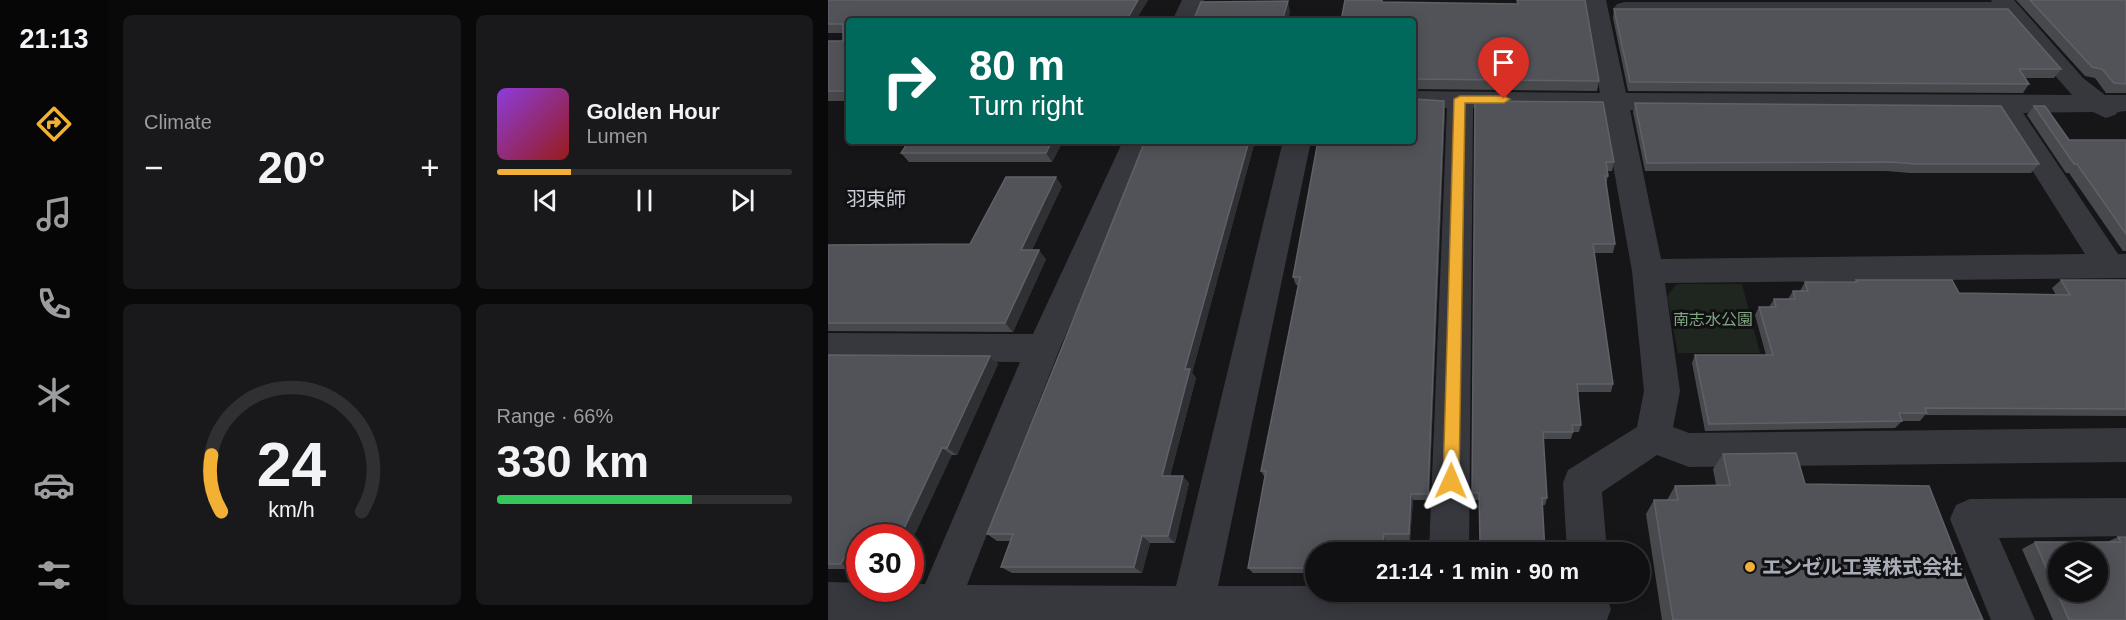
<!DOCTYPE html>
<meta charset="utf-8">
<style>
body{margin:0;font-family:Helvetica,"Noto Sans JP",sans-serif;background:#19191b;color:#f1f3f6;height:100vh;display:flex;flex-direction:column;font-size:22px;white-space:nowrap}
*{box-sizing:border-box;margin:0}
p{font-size:20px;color:#9c9d9f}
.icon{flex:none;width:33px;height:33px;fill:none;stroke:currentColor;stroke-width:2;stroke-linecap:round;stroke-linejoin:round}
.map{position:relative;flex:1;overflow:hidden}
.side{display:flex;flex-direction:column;gap:15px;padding:15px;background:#09090a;width:720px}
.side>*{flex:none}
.hud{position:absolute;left:18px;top:18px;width:570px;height:126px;border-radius:6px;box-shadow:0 3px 15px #0003,0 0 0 2px #303032;background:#00695c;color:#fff;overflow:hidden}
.tools{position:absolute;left:1220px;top:542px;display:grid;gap:12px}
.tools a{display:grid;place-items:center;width:60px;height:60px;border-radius:50%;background:#101012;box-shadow:0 3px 15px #0003,0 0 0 2px #303032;font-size:30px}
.speed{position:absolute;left:18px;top:524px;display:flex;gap:12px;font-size:30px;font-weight:700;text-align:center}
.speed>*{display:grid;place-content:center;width:78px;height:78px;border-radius:50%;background:#101012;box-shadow:0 3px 15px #0003,0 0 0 2px #303032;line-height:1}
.speed .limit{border:9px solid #d22;background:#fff;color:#111}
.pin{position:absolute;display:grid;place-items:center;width:51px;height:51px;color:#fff;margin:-62px -26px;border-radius:50% 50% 50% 0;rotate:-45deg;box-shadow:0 0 6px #0007}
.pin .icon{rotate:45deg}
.me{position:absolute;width:66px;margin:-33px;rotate:1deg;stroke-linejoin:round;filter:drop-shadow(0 0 4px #0008)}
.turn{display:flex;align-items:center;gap:21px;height:126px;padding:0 24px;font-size:27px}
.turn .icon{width:78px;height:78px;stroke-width:2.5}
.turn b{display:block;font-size:42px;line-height:51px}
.big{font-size:45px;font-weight:700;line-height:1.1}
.side .card{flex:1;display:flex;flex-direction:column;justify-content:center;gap:9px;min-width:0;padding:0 21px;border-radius:9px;background:#19191b}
.side .dial{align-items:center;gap:0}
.dial svg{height:156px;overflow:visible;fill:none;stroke:#303032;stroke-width:7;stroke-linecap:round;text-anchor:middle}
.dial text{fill:#f1f3f6;stroke:none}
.song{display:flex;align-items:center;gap:18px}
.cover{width:72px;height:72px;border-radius:9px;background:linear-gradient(135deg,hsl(270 70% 55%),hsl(0 70% 35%))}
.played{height:6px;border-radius:3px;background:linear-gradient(90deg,#f2b134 25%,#303032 25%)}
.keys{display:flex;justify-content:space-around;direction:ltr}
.heat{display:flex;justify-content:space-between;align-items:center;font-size:33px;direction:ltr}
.charge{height:9px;border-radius:4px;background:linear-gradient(90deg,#34c759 66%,#303032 0)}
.side .tiles{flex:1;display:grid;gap:15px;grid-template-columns:repeat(2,1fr)}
.trip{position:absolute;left:477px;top:542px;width:345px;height:60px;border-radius:30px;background:#101012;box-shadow:0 3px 15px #0003,0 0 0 2px #303032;font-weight:700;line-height:60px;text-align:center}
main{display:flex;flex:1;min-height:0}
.tabs{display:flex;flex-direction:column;width:108px;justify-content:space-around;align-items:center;background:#060607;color:#9c9d9f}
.tabs .icon{width:42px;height:42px}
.tabs .current{color:#f2b134}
.tabs b{font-size:27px;color:#f1f3f6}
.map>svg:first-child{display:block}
.green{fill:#1e261f}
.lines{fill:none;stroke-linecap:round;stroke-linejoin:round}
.minor{fill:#37383d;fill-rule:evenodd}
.wall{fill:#47494d}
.shaded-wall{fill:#2f3033}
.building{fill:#525359;stroke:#5f6168;stroke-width:1.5;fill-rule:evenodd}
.route{fill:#f2b134;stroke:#9d7322;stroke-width:1.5}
.poi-dot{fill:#f2b134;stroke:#111113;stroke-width:2}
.labels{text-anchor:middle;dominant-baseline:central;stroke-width:6;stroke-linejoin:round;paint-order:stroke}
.park-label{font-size:16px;fill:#7fa381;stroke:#111113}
.quarter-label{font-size:20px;fill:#c9ccd4;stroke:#111113}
.near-poi-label{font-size:20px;font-weight:bold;fill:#a8adb8;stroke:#111113;text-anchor:start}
</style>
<main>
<nav class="tabs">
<b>21:13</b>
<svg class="icon current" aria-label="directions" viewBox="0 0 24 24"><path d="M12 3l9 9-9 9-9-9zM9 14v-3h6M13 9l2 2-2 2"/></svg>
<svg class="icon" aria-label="music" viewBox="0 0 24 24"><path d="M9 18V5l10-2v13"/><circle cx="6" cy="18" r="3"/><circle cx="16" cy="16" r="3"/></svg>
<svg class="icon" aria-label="phone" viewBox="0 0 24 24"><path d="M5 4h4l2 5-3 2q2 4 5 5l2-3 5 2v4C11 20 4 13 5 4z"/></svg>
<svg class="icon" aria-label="climate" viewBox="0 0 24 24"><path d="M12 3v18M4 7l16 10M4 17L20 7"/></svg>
<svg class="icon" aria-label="car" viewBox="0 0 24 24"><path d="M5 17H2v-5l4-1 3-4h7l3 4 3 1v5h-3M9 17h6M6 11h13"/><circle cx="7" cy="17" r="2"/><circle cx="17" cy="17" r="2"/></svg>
<svg class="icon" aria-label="filters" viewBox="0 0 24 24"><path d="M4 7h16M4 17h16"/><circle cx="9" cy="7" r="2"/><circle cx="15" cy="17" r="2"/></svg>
</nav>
<section class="side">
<div class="tiles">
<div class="card"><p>Climate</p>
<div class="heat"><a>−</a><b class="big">20°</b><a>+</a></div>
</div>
<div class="card">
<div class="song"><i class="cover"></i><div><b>Golden Hour</b><p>Lumen</p></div></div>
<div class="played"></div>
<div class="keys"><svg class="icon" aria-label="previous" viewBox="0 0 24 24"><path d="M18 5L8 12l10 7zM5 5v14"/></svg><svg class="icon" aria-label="pause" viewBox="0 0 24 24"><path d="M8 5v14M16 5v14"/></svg><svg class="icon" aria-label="next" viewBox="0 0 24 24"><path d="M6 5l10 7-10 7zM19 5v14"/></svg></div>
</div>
<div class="card dial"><svg viewBox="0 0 100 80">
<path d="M14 69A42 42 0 1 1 86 69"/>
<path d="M14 69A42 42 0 0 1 9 40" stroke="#f2b134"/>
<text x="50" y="56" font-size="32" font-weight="700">24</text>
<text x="50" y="72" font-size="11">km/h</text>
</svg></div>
<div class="card"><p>Range · 66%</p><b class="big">330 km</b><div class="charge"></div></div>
</div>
</section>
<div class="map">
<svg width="1298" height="620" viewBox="0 0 1298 620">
<rect width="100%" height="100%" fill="#161618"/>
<!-- green -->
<path class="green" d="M 849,284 L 914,284 L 932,353 L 850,353 L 839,296 Z"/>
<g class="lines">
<!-- minor -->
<path class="minor" d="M 354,0 L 376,0 L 368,21 L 344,21 Z
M 756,0 L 778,0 L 798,93 L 1244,95 L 1175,16 L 797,16 L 789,14 L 785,9 L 789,4 L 797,2 L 1164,2 L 1163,0 L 1186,0 L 1255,78 L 1277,95 L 1298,95 L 1298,111 L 1290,112 L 1287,115 L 1278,118 L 1265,112 L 1195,113 L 1290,254 L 1298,254 L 1298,278 L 837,283 L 852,391 L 845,427 L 861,433 L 1298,428 L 1298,462 L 861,467 L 829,455 L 774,492 L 779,552 L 739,552 L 735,483 L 740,470 L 809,427 L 816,391 L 804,271 L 775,109 L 645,108 L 641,552 L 601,552 L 619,108 L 585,107 L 585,91 L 772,93 ZM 802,110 L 1168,113 L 1257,254 L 833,259 Z
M 295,141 L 323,141 L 232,348 L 139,585 L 348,586 L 455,141 L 483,141 L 390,586 L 488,586 L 488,591 L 770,591 L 777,594 L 783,609 L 779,620 L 0,620 L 0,582 L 32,583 L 32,588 L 82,588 L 82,584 L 97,584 L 192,362 L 0,361 L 0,333 L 205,334 Z
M 1298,498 L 1298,536 L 1171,538 L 1207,620 L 1163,620 L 1122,519 L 1128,505 L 1142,499 Z"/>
</g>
<!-- wall -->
<path class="wall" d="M 0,0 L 320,0 L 307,21 L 21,21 L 21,101 L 0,101 L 0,41 L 15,41 L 15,33 L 0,33 Z
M 689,0 L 757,0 L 771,81 L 769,91 L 585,89 L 585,21 L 556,2 L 689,4 Z
M 1188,0 L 1298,0 L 1298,93 L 1278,93 L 1267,78 L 1257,76 Z
M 786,9 L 1233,69 L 1226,78 L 1197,78 L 1201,84 L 1195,93 L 800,91 L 785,18 Z
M 647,101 L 786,162 L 784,171 L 779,171 L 780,176 L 778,184 L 787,244 L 785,253 L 766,253 L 785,384 L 783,392 L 750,392 L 753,425 L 751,432 L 745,432 L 743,439 L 715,439 L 719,498 L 717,505 L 714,505 L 663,548 L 652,548 L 651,500 L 644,500 Z
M 807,103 L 1211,164 L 1203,173 L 1082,173 L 1058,171 L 817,171 L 805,112 Z
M 1206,106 L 1241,140 L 1298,140 L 1298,251 L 1295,251 L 1241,173 L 1238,173 L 1199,115 Z
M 617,110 L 601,500 L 585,500 L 582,540 L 557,540 L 488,552 L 488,573 L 425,573 L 420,568 L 437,478 L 433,471 L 470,285 L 468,285 L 465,277 Z
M 81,141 L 235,141 L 224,162 L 81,162 L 73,153 Z
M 317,141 L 427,141 L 364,373 L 368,378 L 342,476 L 361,483 L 347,543 L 322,543 L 314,573 L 184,573 L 173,567 L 183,541 L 169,541 L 159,534 Z
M 234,186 L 204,250 L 218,259 L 185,332 L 0,331 L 0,245 L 142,244 Z
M 1028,280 L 1131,293 L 1228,295 L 1224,288 L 1233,280 L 1298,280 L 1298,416 L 1097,415 L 1092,421 L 1074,421 L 1067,428 L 877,431 L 864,363 L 867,355 L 938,355 L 927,315 L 931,307 L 941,307 L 946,299 L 960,299 L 965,291 L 972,291 L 977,282 L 1026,282 Z
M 0,355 L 162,356 L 170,364 L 129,455 L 124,455 L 32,537 L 32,558 L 26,569 L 0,569 Z
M 895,454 L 977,484 L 1141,588 L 1155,620 L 834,620 L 818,514 L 826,500 L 839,500 L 847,486 L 888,485 L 885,469 Z
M 1290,537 L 1298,537 L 1298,620 L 1225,620 L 1194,549 L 1207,542 L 1279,542 Z"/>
<!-- shaded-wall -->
<path class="shaded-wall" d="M 310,0 L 320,0 L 307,21 L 298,21 Z
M 460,1 L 462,12 L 460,21 L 454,21 Z
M 616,101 L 617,110 L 601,500 L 600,494 Z
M 224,141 L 235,141 L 224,162 L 218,153 Z
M 421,141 L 427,141 L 364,373 L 368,378 L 340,483 L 334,476 L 357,369 Z
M 228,177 L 234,186 L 200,259 L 193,250 Z
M 211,250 L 218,259 L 185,332 L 177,323 Z
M 162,356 L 170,364 L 129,455 L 119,448 Z
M 114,448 L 124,455 L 82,545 L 82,537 L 72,537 Z
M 355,476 L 361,483 L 347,543 L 340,536 Z
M 583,494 L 585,500 L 582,540 L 581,534 Z
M 556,534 L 557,540 L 557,552 L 554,552 Z
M 314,536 L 322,543 L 314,573 L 306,567 Z
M 23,545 L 32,549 L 32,558 L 26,569 L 13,564 Z"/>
<!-- building -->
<path class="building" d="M 0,0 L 310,0 L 298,21 L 21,21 L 21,91 L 0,91 L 0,41 L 15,41 L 15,24 L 0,24 Z
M 517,0 L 554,0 L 554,2 L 690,4 L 689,0 L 757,0 L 771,81 L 585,79 L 585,21 L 513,21 Z
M 1202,0 L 1298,0 L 1298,84 L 1286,83 L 1274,69 L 1264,67 Z
M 460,1 L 454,21 L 365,21 L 373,2 Z
M 786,9 L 1180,9 L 1233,69 L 1191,69 L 1201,84 L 802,82 Z
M 585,99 L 616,101 L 600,494 L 583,494 L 581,534 L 556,534 L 554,552 L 488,552 L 488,568 L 420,568 L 438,471 L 433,471 L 472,277 L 465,277 L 490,141 L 585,141 Z
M 647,101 L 775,102 L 786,162 L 778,162 L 780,176 L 777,176 L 787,244 L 765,244 L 785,384 L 749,384 L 753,425 L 744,425 L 745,432 L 715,432 L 719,498 L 714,498 L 717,552 L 663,552 L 663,542 L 652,542 L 651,493 L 644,493 Z
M 807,103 L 1173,106 L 1211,164 L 1088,164 L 1063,162 L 819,163 Z
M 1206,106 L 1217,106 L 1241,140 L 1298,140 L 1298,234 L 1249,164 L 1246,164 Z
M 81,141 L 224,141 L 218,153 L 73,153 Z
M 317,141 L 421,141 L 357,369 L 362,369 L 334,476 L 355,476 L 340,536 L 314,536 L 306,567 L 173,567 L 185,534 L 159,534 Z
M 178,177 L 228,177 L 193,250 L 211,250 L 177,323 L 0,323 L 0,245 L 142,244 Z
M 1028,280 L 1124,280 L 1131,293 L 1242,295 L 1233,280 L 1298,280 L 1298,409 L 1097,408 L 1099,413 L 1071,413 L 1074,421 L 881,424 L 867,355 L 945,355 L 931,307 L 948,307 L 946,299 L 967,299 L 965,291 L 980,291 L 977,282 L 1029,282 Z
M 0,355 L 162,356 L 119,448 L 114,448 L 72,537 L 32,537 L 32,545 L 23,545 L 13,564 L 0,564 Z
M 968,453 L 977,484 L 1101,486 L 1141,588 L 1155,620 L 845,620 L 826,500 L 850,500 L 847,486 L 902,485 L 895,454 Z
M 1290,537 L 1298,537 L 1298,620 L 1241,620 L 1207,542 L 1293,542 ZM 1230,552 L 1269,552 L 1269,591 L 1230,591 Z"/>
<!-- route -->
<path class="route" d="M 632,96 L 676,96 L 682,99 L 676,103 L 637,103 L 631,481 L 628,486 L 623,488 L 617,486 L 615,481 L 626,99 Z"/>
<!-- markers -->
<circle class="poi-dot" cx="922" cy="567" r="6"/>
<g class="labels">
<!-- park labels -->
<g class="park-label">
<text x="885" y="319">南志水公園</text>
</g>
<!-- quarter labels -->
<g class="quarter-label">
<text x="48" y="199">羽束師</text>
</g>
<!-- near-poi labels -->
<g class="near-poi-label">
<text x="934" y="567">エンゼル工業株式会社</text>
</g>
</g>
</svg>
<div class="tools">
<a><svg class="icon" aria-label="layers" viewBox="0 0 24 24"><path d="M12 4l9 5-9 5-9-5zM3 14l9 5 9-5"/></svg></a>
</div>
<div class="speed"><div class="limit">30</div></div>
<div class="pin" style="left:676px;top:99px;background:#d93025"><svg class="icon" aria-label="arrive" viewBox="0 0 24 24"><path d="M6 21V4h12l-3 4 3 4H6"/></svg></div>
<svg class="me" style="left:623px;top:481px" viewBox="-20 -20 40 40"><path d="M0-17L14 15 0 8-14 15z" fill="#f2b134" stroke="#fff" stroke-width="4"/></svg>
<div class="trip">21:14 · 1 min · 90 m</div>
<div class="hud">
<div class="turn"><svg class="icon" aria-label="right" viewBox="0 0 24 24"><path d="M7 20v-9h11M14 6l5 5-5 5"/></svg><div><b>80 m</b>Turn right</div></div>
</div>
</div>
</main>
